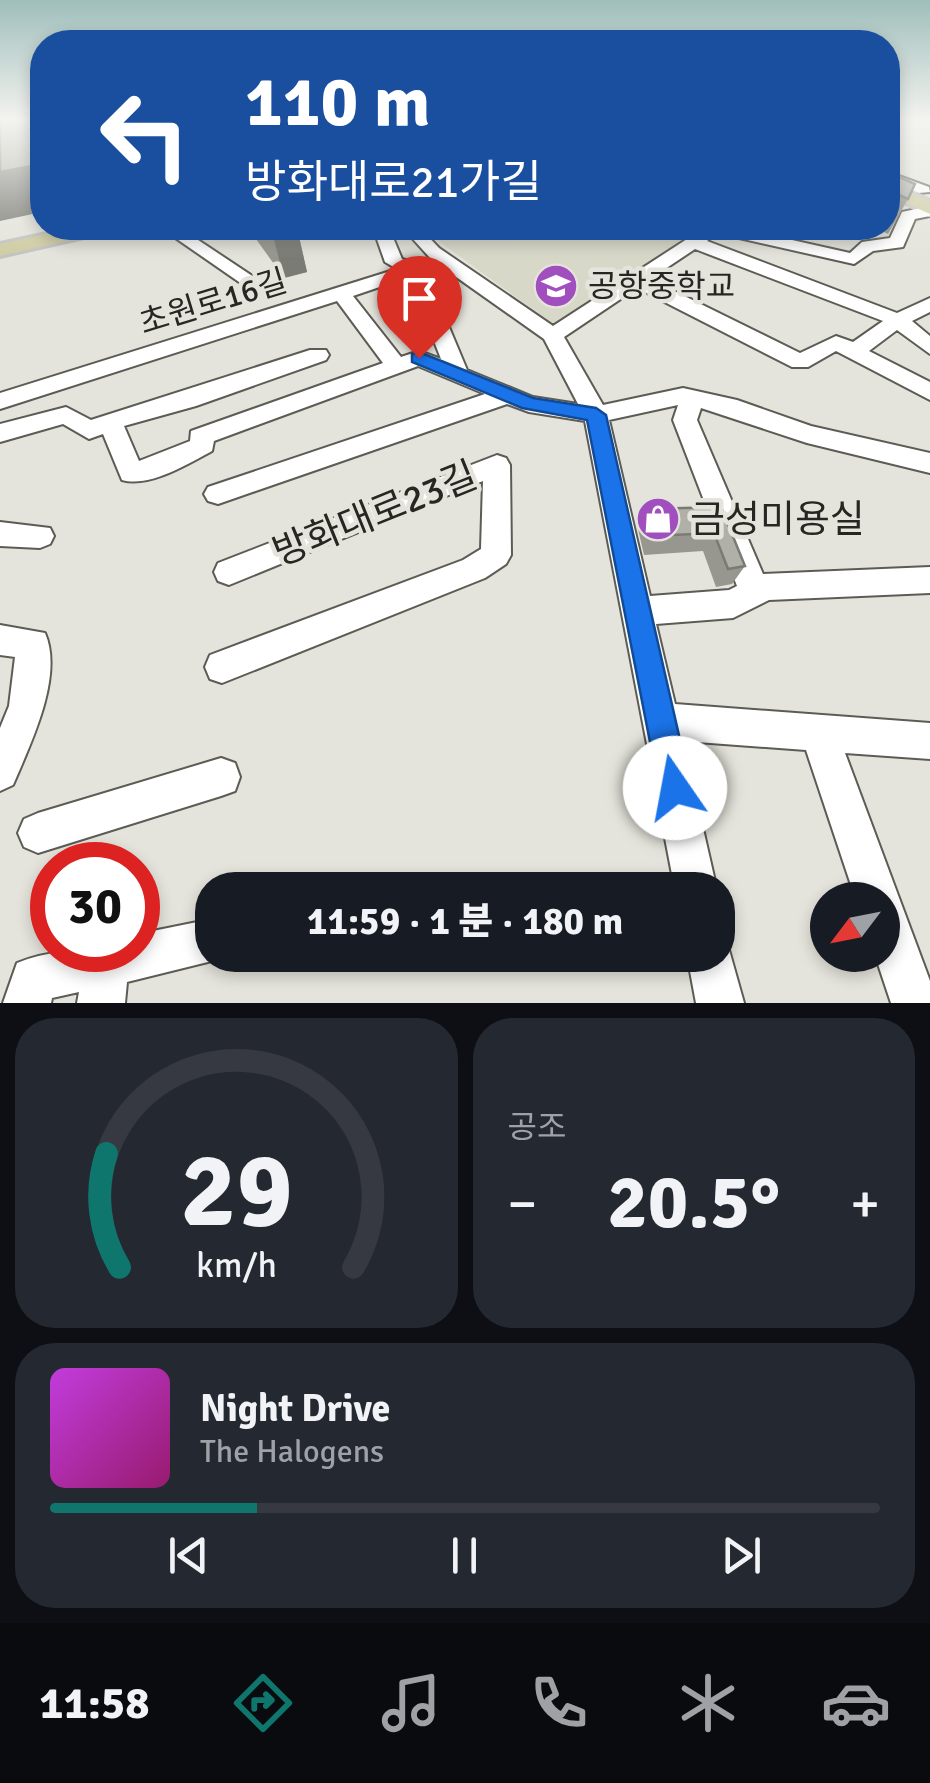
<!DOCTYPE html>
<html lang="ko">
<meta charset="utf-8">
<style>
body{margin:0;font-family:Signika,"Noto Sans KR",sans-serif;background:#242831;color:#f1f3f6;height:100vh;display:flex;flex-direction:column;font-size:38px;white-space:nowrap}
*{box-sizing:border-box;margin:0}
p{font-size:32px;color:#9ea1a6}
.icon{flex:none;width:55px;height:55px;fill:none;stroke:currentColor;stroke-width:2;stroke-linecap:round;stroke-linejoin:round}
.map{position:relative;height:1003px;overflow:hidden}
.drawer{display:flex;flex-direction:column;gap:15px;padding:15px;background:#0d0f14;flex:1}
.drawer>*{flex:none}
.guide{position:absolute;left:30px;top:30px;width:870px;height:210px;border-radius:40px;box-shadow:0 5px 15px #0003;background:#1a4fa0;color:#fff;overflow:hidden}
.needle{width:65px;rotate:238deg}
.buttons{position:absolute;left:810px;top:882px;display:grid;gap:20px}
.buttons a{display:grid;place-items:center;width:90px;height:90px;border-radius:50%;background:#171b24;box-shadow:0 5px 15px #0003;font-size:50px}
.speed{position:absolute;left:30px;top:842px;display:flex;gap:20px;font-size:50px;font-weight:700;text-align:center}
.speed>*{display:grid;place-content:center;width:130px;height:130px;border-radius:50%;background:#171b24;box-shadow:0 5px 15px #0003;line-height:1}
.speed .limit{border:15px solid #d22;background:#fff;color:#111}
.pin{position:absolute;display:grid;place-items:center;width:85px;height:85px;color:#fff;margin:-102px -42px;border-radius:50% 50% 50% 0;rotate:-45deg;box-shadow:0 0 10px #0007}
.pin .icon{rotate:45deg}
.me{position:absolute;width:110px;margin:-55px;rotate:348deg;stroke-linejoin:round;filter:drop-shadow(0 0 8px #0008)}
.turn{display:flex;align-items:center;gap:35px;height:210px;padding:0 50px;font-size:45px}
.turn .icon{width:130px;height:130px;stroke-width:2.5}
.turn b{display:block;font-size:70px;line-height:85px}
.big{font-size:75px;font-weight:800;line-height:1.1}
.drawer .card{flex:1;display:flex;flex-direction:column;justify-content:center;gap:15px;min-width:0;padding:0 35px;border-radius:40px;background:#242831}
.drawer .dial{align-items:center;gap:0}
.dial svg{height:260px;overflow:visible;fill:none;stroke:#363941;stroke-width:7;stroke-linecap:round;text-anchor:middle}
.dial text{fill:#f1f3f6;stroke:none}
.song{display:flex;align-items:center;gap:30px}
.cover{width:120px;height:120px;border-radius:15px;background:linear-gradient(135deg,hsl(290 70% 55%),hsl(320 70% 35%))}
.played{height:10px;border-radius:5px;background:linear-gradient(90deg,#0f766e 25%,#363941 25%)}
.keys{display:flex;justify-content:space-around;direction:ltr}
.heat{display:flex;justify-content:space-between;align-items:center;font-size:55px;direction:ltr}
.drawer .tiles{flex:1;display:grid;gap:15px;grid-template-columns:1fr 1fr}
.card:last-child{grid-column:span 2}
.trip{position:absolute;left:195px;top:872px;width:540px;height:100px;border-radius:40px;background:#171b24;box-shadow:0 5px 15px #0003;font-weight:800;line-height:100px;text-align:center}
.menu{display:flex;height:160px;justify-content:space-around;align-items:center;background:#090b0e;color:#9ea1a6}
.menu .icon{width:70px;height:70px}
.menu .active{color:#0f766e}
.menu b{font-size:45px;color:#f1f3f6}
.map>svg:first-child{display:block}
.built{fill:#d8d8c9}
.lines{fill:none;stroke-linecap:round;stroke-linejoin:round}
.minor-casing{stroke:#5c5c55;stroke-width:4}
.major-casing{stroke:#c2c2c1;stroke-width:6}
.minor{fill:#fff;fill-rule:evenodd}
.major{fill:#cecca1;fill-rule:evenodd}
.wall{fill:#979790}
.shaded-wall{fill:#7b7b76}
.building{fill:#b0b0a8;stroke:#7b7b76;stroke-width:2.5}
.route{fill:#1a73e8;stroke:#114b97;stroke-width:2.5}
.labels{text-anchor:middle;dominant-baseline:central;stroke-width:9;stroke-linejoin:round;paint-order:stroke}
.far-poi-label{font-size:32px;fill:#262623;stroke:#e4e4dc;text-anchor:start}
.far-street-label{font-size:32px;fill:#262623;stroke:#e4e4dc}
.street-label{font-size:38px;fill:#262623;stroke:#e4e4dc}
.poi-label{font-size:38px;fill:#262623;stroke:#e4e4dc;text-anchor:start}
</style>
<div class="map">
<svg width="930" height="1003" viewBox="0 0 930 1003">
<rect width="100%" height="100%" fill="#e4e4dc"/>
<!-- built -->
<path class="built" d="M 420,228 L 699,228 L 555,325 Z"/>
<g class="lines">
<!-- minor casing -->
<g class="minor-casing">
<path id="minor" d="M 888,172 L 929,187 L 930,192 L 919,193 L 888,181 Z
M 930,206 L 930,216 L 915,219 L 903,247 L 873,251 L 854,264 L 717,233 L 707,241 L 897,313 L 930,298 L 930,312 L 912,321 L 930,336 L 930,354 L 897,330 L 869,351 L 930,382 L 930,400 L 836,351 L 808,367 L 792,367 L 637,288 L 564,337 L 603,405 L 683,388 L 737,400 L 811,426 L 930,453 L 930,473 L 807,443 L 701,408 L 697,420 L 763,574 L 930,567 L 930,593 L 769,600 L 733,618 L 656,624 L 675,704 L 930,723 L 930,759 L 845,753 L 930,981 L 930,1003 L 891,1003 L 875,955 L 882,955 L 882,900 L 856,900 L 806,750 L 683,741 L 717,890 L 675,890 L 585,421 L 529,412 L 507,404 L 218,504 L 208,501 L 204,494 L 208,487 L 485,394 L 418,366 L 214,441 L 212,451 C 188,464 149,488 122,480 L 103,434 L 89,439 L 63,424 L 0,442 L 0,424 L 66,407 L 91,420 L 310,350 L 326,350 L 329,355 L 326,360 L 196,406 L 124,426 L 139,461 L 190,441 L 191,431 L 383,363 L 337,301 L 0,409 L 0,393 L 397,269 L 385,262 L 373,228 L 389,228 L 402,259 L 416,263 L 431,259 L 403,228 L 420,228 L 439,248 L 553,326 L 704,228 L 738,228 L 850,253 L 862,242 L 890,238 L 902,212 ZM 695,249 L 883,321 L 853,342 L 836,336 L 800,353 L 650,279 ZM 442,267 L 544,339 L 578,404 L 533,397 L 467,370 L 426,272 ZM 409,277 L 441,359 L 419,351 L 401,357 L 353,296 ZM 678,405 L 673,420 L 737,586 L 729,590 L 650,596 L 609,420 Z
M 161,228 L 180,228 L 272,289 L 269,293 L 255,293 Z
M 497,455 L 506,458 L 510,465 L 511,555 L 506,564 L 485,578 L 222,683 L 210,679 L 205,667 L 210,655 L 463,560 L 481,549 L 483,481 L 229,585 L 218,581 L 214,572 L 218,563 Z
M 0,522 L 50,528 L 54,536 L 50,544 L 40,548 L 0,546 Z
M 0,625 L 45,633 C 64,676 30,745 13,785 L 0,791 L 0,728 L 9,706 L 15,657 L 0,655 Z
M 221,758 L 235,763 L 240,777 L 235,791 L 221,796 L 38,853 L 24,847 L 18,833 L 24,819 L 38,813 Z
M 212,919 L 212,955 L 228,957 L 127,982 L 125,1003 L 77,1003 L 79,992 L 52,998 L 51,1003 L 3,1003 L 17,963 C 56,947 96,950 138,950 L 138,934 Z
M 718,935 L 726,939 L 744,1003 L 696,1003 L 687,955 L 718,955 Z"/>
</g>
<!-- major casing -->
<g class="major-casing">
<path id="major" d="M 888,183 L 930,201 L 930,214 L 888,195 Z
M 74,228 L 109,228 L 106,232 L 0,256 L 0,244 Z"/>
</g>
<!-- minor -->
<use href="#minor" class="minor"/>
<!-- major -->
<use href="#major" class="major"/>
</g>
<!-- wall -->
<path class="wall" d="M 888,172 L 908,199 L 888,234 L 876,228 L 888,228 Z
M 248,228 L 297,228 L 307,272 L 284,278 Z
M 721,507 L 745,566 L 732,584 L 716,587 L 703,551 L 644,555 L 638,529 L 646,509 Z"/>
<!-- shaded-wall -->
<path class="shaded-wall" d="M 42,164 L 42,212 L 0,221 L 0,172 Z
M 271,228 L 297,228 L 307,272 L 284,278 Z"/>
<!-- building -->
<path class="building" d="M 0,118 L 42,118 L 42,164 L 0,172 Z
M 888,172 L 915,184 L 908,199 L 888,190 Z
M 721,507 L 745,566 L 728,569 L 714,533 L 653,536 L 646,509 Z"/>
<!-- sky -->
<linearGradient id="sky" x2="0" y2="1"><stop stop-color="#9fbebb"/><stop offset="0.46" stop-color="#f3f3ef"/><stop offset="1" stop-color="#f3f3ef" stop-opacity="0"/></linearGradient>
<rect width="930" height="259" fill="url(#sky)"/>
<!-- route -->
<path class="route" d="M 419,352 L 533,398 L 596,408 L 606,415 L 691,788 L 686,800 L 675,805 L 664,800 L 659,788 L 587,420 L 522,408 L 412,362 L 412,354 Z"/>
<!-- icons -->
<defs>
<g id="school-disc" transform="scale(2.25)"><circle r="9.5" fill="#a14fbe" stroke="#e4e4dc"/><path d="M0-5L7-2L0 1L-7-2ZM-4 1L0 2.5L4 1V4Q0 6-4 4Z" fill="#fff"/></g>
<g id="shop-disc" transform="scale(2.25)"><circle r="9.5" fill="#a14fbe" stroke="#e4e4dc"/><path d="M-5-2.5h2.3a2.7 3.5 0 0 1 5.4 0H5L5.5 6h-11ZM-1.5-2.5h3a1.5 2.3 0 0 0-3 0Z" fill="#fff"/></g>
</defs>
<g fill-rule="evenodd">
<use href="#school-disc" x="556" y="286"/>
<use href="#shop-disc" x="658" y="519"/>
</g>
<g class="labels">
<!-- far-poi labels -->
<g class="far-poi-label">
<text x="588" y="286">공항중학교</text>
</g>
<!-- far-street labels -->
<g class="far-street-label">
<text transform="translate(213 302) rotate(-17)">초원로16길</text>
</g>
<!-- street labels -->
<g class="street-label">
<text transform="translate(375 514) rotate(-22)">방화대로23길</text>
</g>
<!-- poi labels -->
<g class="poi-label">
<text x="690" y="519">금성미용실</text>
</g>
</g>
</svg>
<div class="buttons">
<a><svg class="needle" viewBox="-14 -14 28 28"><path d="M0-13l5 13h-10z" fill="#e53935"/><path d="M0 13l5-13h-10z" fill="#9ea1a6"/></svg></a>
</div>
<div class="speed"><div class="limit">30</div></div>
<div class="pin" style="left:419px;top:358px;background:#d93025"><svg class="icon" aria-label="arrive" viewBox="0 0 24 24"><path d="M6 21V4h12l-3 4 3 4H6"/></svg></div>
<svg class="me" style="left:675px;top:788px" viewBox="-20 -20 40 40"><circle r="19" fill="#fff"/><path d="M0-13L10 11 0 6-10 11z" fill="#1a73e8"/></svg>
<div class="trip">11:59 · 1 분 · 180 m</div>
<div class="guide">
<div class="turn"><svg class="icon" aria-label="left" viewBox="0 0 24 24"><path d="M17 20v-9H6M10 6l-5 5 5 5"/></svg><div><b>110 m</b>방화대로21가길</div></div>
</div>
</div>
<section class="drawer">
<div class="tiles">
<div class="card dial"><svg viewBox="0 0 100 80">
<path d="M14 69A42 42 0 1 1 86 69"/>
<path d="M14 69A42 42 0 0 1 10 34" stroke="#0f766e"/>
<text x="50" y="56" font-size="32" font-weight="700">29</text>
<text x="50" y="72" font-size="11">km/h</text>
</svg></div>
<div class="card"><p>공조</p>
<div class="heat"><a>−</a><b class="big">20.5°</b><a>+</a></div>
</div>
<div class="card">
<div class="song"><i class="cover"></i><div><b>Night Drive</b><p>The Halogens</p></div></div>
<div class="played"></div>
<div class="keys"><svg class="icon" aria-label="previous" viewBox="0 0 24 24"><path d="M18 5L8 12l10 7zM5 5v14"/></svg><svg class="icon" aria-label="pause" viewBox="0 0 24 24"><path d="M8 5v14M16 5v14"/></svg><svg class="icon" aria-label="next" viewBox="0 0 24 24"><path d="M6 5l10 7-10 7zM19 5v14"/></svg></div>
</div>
</div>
</section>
<nav class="menu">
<b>11:58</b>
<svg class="icon active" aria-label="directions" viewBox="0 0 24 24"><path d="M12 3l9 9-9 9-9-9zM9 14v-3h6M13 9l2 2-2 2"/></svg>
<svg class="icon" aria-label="music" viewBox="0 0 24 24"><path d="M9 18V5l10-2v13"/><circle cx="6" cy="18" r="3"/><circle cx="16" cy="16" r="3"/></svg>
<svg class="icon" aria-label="phone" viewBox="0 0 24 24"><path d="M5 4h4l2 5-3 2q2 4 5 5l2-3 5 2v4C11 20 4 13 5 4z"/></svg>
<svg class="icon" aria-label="climate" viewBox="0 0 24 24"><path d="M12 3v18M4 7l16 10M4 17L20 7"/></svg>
<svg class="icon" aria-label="car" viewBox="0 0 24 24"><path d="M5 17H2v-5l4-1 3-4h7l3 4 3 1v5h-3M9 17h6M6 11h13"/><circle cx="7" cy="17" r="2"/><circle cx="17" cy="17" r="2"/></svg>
</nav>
